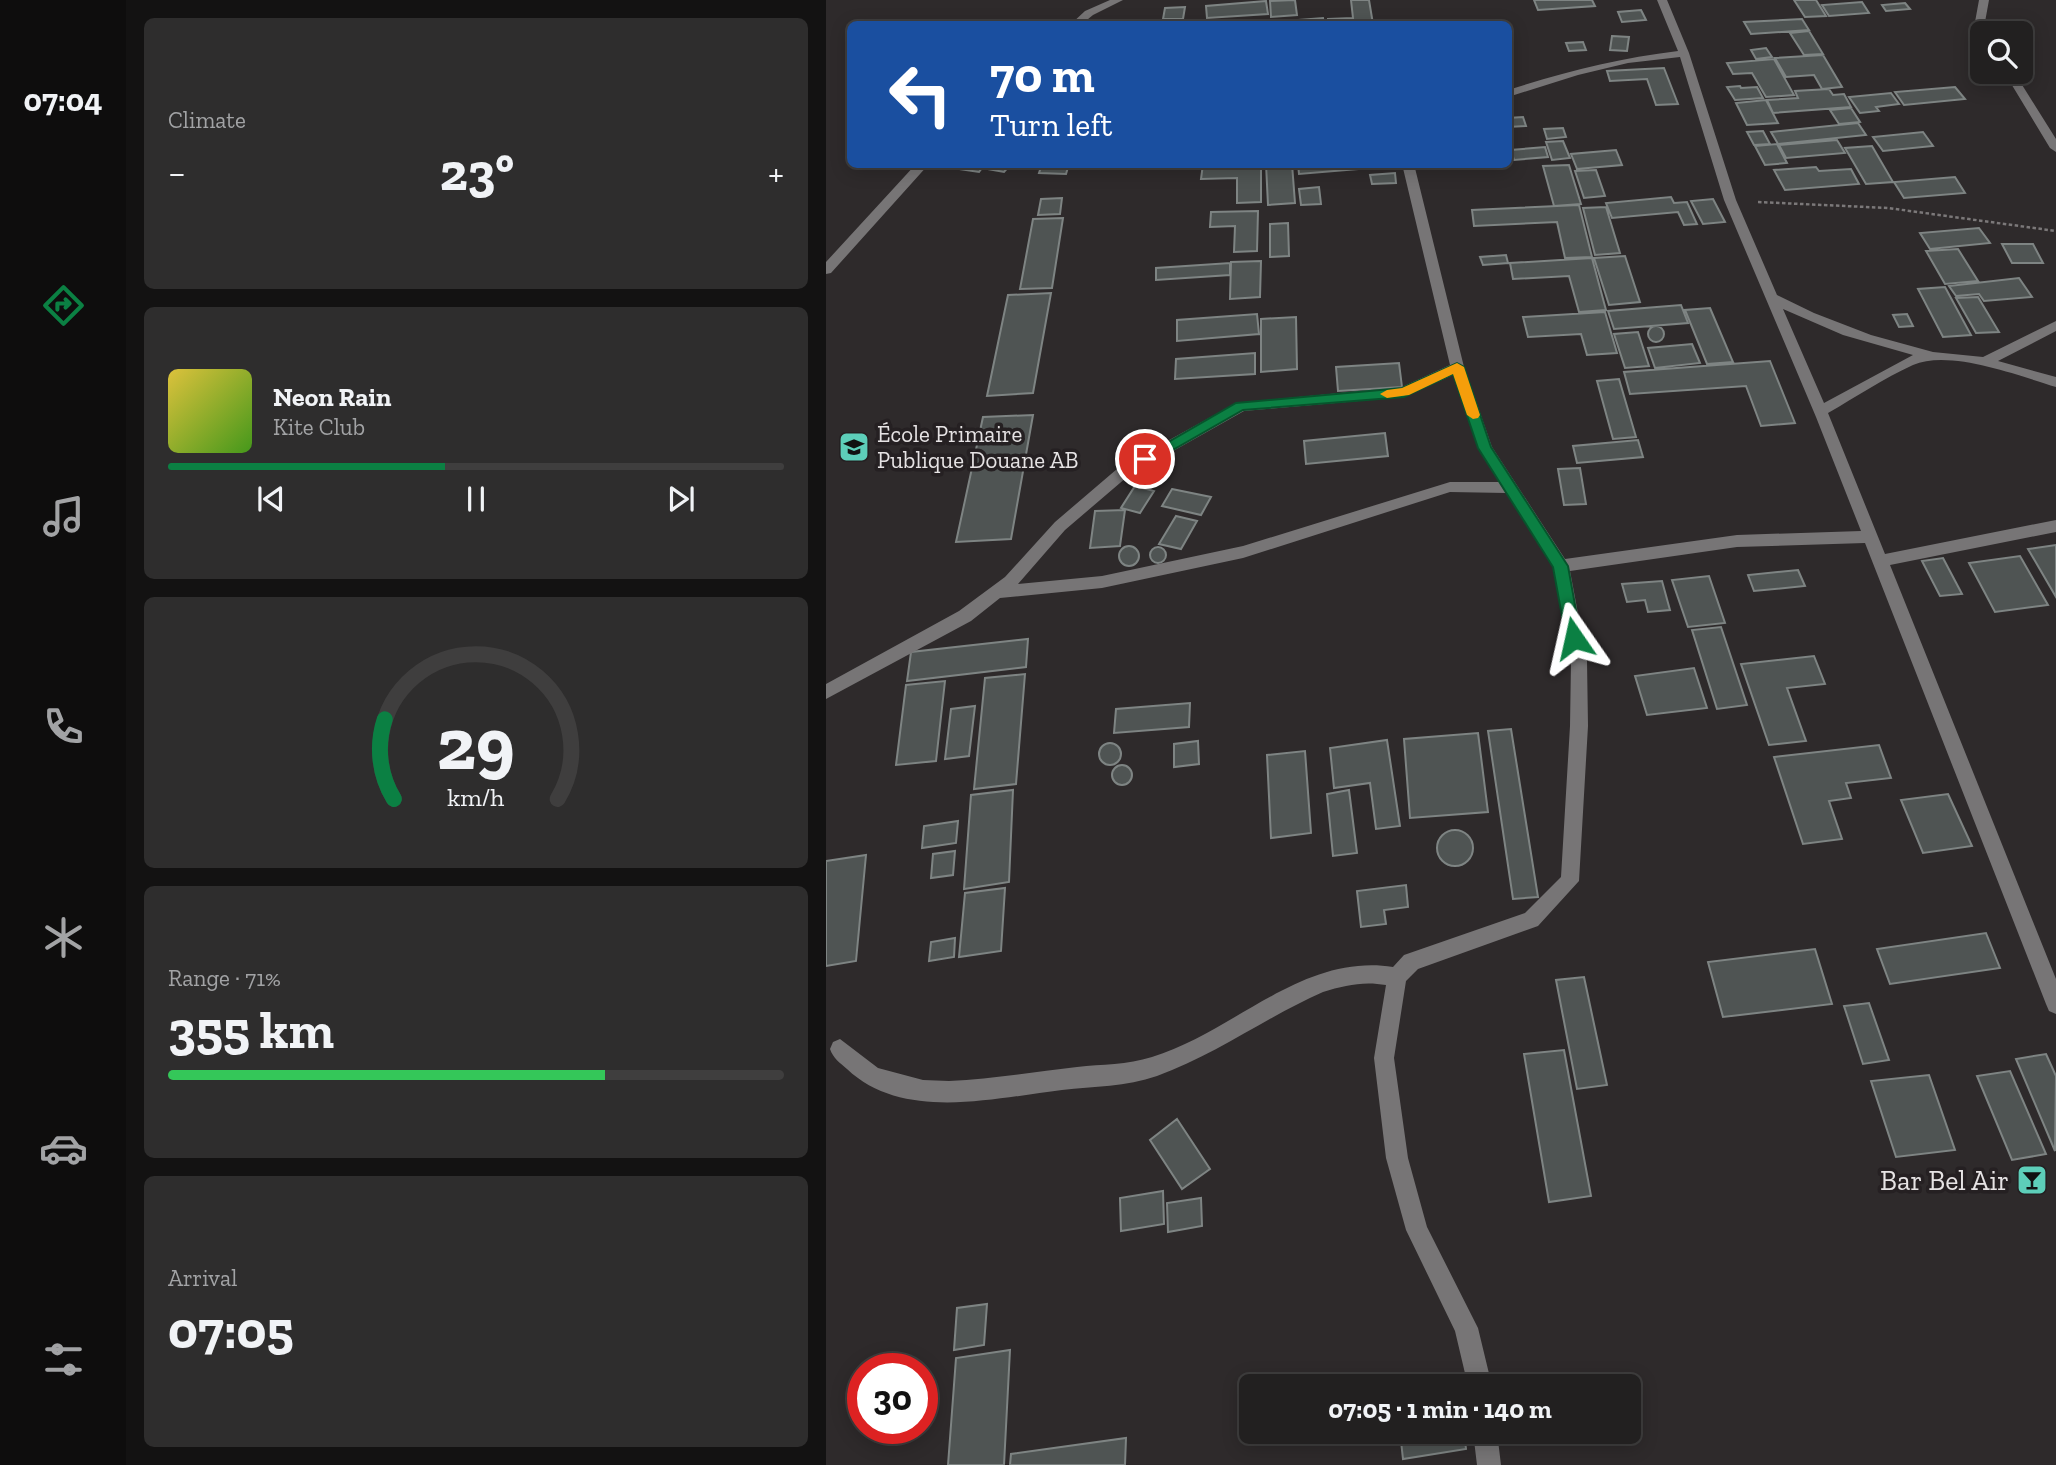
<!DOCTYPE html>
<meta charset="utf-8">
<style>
body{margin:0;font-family:"Zilla Slab",serif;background:#2e2d2d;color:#f1f3f6;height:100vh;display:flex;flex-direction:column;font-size:26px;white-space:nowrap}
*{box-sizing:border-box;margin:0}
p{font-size:23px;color:#a2a3a5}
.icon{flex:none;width:38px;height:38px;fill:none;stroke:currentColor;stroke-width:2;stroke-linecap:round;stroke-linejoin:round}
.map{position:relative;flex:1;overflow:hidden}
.drawer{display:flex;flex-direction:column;gap:18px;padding:18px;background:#131212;width:700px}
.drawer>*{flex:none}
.top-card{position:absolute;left:21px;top:21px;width:665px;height:147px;border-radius:10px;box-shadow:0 4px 18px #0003,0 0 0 2px #3f3e3e;background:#1a4fa0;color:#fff;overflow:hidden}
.fabs{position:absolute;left:1144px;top:21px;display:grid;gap:14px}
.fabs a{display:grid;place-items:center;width:63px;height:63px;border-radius:10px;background:#222020;box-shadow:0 4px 18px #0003,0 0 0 2px #3f3e3e;font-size:35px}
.speed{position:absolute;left:21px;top:1353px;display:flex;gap:14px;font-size:35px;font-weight:700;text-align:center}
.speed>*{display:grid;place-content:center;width:91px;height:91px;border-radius:50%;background:#222020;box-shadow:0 4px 18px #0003,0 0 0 2px #3f3e3e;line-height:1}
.speed .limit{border:10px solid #d22;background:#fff;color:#111}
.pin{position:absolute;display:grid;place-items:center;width:60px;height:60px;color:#fff;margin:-30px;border:4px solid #fff;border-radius:50%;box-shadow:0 2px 7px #0007}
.me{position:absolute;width:77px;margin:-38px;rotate:349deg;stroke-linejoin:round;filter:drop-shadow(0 0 5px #0008)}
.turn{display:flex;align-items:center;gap:24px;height:147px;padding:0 28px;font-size:32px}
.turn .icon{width:91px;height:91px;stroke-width:2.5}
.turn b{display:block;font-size:49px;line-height:60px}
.big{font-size:52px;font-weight:800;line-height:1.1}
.drawer .card{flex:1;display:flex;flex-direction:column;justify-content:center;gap:10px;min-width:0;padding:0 24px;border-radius:10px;background:#2e2d2d}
.drawer .dial{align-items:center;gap:0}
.dial svg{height:182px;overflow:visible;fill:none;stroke:#3f3e3e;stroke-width:7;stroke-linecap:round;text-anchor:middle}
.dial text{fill:#f1f3f6;stroke:none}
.song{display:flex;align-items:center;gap:21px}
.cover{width:84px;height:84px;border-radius:10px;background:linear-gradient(135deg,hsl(50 70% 55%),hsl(100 70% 35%))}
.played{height:7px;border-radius:4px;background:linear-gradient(90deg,#0b8043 45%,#3f3e3e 45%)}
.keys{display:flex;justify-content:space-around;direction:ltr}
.heat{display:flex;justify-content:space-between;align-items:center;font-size:38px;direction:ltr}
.charge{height:10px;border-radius:5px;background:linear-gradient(90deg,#34c759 71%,#3f3e3e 0)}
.trip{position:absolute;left:413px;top:1374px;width:402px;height:70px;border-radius:10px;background:#222020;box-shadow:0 4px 18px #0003,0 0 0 2px #3f3e3e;font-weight:800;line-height:70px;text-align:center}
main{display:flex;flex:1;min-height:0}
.menu{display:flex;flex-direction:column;width:126px;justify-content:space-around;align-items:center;background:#0e0d0d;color:#a2a3a5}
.menu .icon{width:49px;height:49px}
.menu .active{color:#0b8043}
.menu b{font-size:32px;color:#f1f3f6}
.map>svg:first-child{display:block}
.building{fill:#4f5453;stroke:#7e8483;stroke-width:2}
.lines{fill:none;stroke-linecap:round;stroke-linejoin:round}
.path{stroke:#7b7879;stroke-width:2.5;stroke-dasharray:3.5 2.5;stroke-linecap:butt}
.minor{fill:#777576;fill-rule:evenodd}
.route{fill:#0b8043;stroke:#07532c;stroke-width:2}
.slow{fill:#f59e0b}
.labels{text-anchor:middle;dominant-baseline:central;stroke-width:7;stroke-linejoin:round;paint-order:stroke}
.poi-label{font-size:23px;fill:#e6e3e4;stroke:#252022;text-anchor:start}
.near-poi-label{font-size:28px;fill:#e6e3e4;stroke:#252022;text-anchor:end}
</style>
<main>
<nav class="menu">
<b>07:04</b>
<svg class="icon active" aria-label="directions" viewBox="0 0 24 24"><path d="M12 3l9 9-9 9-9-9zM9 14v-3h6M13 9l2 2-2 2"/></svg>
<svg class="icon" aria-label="music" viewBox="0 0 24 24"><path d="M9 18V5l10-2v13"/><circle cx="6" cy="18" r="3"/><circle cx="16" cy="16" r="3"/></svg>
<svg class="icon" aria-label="phone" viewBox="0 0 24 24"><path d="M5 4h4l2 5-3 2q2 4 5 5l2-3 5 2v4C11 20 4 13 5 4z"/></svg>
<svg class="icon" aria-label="climate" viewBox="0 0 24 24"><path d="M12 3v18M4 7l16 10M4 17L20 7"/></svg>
<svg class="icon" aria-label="car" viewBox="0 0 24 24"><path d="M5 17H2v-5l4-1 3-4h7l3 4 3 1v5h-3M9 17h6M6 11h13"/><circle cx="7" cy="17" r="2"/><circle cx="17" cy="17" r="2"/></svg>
<svg class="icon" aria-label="filters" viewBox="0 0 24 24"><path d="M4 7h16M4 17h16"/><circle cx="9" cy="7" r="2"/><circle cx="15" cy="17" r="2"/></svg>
</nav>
<section class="drawer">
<div class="card"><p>Climate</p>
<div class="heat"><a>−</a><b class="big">23°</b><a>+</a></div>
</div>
<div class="card">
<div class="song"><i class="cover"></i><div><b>Neon Rain</b><p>Kite Club</p></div></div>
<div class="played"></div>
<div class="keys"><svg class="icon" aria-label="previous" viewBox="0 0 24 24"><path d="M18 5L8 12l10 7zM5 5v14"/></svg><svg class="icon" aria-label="pause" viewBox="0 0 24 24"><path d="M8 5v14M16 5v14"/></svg><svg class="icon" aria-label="next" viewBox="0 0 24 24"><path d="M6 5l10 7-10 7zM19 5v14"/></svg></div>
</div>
<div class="card dial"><svg viewBox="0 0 100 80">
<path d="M14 69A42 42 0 1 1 86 69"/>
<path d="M14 69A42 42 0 0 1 10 34" stroke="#0b8043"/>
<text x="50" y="56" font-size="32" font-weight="700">29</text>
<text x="50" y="72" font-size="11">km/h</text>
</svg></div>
<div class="card"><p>Range · 71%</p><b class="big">355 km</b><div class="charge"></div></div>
<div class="card"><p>Arrival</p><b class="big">07:05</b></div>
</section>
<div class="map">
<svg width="1230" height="1465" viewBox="0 0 1230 1465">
<rect width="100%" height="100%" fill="#2e2a2b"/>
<!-- building -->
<path class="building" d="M 469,0 L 471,15 L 445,17 L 444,1 Z
M 525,0 L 543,0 L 547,24 L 502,24 L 502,19 L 527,18 Z
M 708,0 L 766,0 L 769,6 L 712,10 Z
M 968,0 L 990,0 L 1000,16 L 979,17 Z
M 440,1 L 442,14 L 381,18 L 380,6 Z
M 1036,2 L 1043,13 L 1003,16 L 996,5 Z
M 1079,3 L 1084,9 L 1060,11 L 1056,5 Z
M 359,7 L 357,19 L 337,19 L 339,8 Z
M 815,10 L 820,20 L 796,22 L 792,12 Z
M 497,18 L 498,24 L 446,22 Z
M 976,19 L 983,30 L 925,34 L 918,22 Z
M 983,31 L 997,54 L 978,55 L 964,33 Z
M 786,36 L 803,37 L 801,51 L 784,50 Z
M 757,42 L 760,50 L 743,51 L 740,43 Z
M 940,48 L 946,57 L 930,59 L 925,50 Z
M 997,55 L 1016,87 L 996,89 L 988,75 L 960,77 L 949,58 Z
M 948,59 L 968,95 L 940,97 L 926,73 L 907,74 L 901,63 Z
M 838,68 L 852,104 L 830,105 L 821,79 L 784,81 L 781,71 Z
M 914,86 L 915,88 L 931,87 L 937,98 L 909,100 L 901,87 Z
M 1129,87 L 1139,99 L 1078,105 L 1069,92 Z
M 1003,89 L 1007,95 L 1018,94 L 1025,107 L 947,113 L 941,100 L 972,98 L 969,91 Z
M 1065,93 L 1073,104 L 1050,107 L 1053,111 L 1034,113 L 1023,97 Z
M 940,100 L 952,123 L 921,125 L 910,103 Z
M 1025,108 L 1034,122 L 1013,124 L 1004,110 Z
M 697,117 L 700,126 L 682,127 L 682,118 Z
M 1032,123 L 1040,135 L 952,144 L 945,132 Z
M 737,128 L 740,137 L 721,139 L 718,129 Z
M 937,131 L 944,144 L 928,145 L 921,132 Z
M 1097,132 L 1107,146 L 1057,151 L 1047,137 Z
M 1011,140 L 1019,153 L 960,158 L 953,145 Z
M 737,141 L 744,158 L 726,160 L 720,142 Z
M 951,144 L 961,163 L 939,165 L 929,146 Z
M 1046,146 L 1067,182 L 1040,184 L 1019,148 Z
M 719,147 L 722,157 L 688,160 L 685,150 Z
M 790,150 L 796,165 L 751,169 L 745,154 Z
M 136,164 L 159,164 L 153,172 L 133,169 Z
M 167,164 L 185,164 L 178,172 L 162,169 Z
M 216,164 L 243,164 L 240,174 L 213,173 Z
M 377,164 L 435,164 L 435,202 L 411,203 L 411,178 L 375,179 Z
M 440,164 L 466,164 L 469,203 L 442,205 Z
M 472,164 L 556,164 L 556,167 L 473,174 Z
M 743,165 L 755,204 L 728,206 L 717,166 Z
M 990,167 L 993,171 L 1025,169 L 1033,184 L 959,190 L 948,170 Z
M 770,170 L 779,196 L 758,198 L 749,171 Z
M 569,173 L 570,183 L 546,184 L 544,175 Z
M 1129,177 L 1139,193 L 1078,198 L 1068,182 Z
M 493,187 L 495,204 L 475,205 L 473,189 Z
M 845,197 L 848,203 L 861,202 L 871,224 L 858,225 L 852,212 L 786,218 L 780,203 Z
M 236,198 L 234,214 L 212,215 L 215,199 Z
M 887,199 L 899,222 L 877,224 L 865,201 Z
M 753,205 L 766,257 L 739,258 L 731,222 L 648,226 L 646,210 Z
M 780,207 L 794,253 L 769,255 L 757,208 Z
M 432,211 L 431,251 L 408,252 L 409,226 L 384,227 L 385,212 Z
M 237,218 L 226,288 L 194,289 L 207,219 Z
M 462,223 L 463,256 L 444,257 L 444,224 Z
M 1153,228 L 1164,243 L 1104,249 L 1094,233 Z
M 1176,244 L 1207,244 L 1217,263 L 1186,263 Z
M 1132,249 L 1152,281 L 1119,284 L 1100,251 Z
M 680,255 L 682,263 L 657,265 L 654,257 Z
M 799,256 L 814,302 L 783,305 L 768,258 Z
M 766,258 L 780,310 L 753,312 L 743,276 L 687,279 L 684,263 Z
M 435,261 L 434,297 L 404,299 L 405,262 Z
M 404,263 L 404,275 L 330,280 L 330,268 Z
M 1193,278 L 1206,297 L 1158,301 L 1153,294 L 1130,296 L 1123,286 Z
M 1119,287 L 1145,335 L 1117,337 L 1092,289 Z
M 225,293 L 207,393 L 161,396 L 182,295 Z
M 1152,297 L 1173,332 L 1150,333 L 1130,298 Z
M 855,305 L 862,323 L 788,329 L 782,311 Z
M 884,308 L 907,362 L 881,364 L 859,310 Z
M 779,312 L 791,353 L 761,355 L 755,334 L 702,337 L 697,317 Z
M 431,314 L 433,334 L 351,341 L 351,320 Z
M 1081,314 L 1087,326 L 1073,327 L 1067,315 Z
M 470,317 L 471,369 L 435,372 L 435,319 Z
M822 334a8 8 0 1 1 16 0a8 8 0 1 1-16 0Z
M 812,332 L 823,366 L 799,368 L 788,334 Z
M 866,344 L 874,363 L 829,368 L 822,348 Z
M 429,353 L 429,374 L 349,379 L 350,359 Z
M 944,361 L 969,423 L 935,426 L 920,386 L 804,394 L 798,372 Z
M 573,363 L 576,387 L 512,391 L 510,367 Z
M 793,379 L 810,437 L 787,439 L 771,381 Z
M 207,415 L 185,539 L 130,542 L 157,417 Z
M 559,433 L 562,456 L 480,464 L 478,441 Z
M 812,440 L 817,457 L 751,463 L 747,446 Z
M 754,468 L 760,504 L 738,505 L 732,469 Z
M 309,486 L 328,491 L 314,513 L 295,508 Z
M 346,489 L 385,497 L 375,515 L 336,506 Z
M 299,510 L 294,546 L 264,548 L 269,511 Z
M 350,516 L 371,521 L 355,549 L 333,544 Z
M 1230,545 L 1230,597 L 1202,549 Z
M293 556a10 10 0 1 1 20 0a10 10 0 1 1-20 0Z
M324 555a8 8 0 1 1 16 0a8 8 0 1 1-16 0Z
M 1194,556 L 1222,605 L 1169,612 L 1143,563 Z
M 1117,558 L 1136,594 L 1114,596 L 1096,561 Z
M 972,570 L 979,586 L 928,591 L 922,575 Z
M 883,576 L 899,623 L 862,627 L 846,580 Z
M 836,581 L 844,610 L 822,612 L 819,600 L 801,602 L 796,584 Z
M 895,627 L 921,705 L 891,709 L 866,630 Z
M 202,639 L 200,667 L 81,681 L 85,652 Z
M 988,656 L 999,684 L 961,688 L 980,741 L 943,745 L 915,664 Z
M 868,668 L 881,708 L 821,715 L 809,676 Z
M 199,674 L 190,784 L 148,789 L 159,678 Z
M 119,681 L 110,761 L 70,765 L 80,685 Z
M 364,703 L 363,727 L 288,733 L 290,709 Z
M 149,706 L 143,756 L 119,759 L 125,709 Z
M 685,729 L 712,897 L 687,899 L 662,731 Z
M 652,733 L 662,812 L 584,818 L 578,739 Z
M 561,740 L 574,826 L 550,829 L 544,783 L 508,788 L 504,748 Z
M 372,741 L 373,764 L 348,767 L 348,744 Z
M273 754a11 11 0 1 1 22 0a11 11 0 1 1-22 0Z
M 1053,745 L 1065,778 L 1020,783 L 1025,798 L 1003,801 L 1016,839 L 977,844 L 948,757 Z
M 479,751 L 485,833 L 445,838 L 441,755 Z
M286 775a10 10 0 1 1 20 0a10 10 0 1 1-20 0Z
M 187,790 L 183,882 L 138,889 L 145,795 Z
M 523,790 L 531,853 L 507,856 L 501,794 Z
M 1122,794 L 1146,846 L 1097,853 L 1075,800 Z
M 132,821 L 130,843 L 96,848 L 98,826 Z
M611 848a18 18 0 1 1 36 0a18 18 0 1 1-36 0Z
M 129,851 L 127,875 L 105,878 L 107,854 Z
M 40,855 L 30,961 L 0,966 L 0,861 Z
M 580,885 L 582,907 L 558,910 L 560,924 L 535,927 L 531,891 Z
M 179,888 L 175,951 L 133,957 L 139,893 Z
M 1160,933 L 1174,968 L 1064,984 L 1051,949 Z
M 129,938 L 128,957 L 103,961 L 105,942 Z
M 989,949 L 1006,1004 L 897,1017 L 882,962 Z
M 758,977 L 781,1085 L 751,1089 L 730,980 Z
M 1043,1003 L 1063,1060 L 1037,1064 L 1018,1006 Z
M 738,1050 L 765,1196 L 723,1202 L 698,1054 Z
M 1220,1054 L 1230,1076 L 1229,1151 L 1190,1059 Z
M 1184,1071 L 1220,1154 L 1186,1160 L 1151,1076 Z
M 1103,1075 L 1129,1150 L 1070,1157 L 1045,1081 Z
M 351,1119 L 384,1169 L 356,1189 L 324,1140 Z
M 337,1191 L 338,1224 L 295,1231 L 294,1198 Z
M 375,1198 L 376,1226 L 342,1232 L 341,1203 Z
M 161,1304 L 158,1345 L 128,1350 L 131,1308 Z
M 184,1350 L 178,1465 L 122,1465 L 130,1358 Z
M 574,1432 L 638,1432 L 640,1449 L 577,1459 Z
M 300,1438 L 299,1465 L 184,1465 L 185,1454 Z"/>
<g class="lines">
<!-- path -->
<path class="path" d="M 932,202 L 1062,208 L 1230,231"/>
<!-- minor -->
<path class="minor" d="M 284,0 L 297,0 L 267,15 L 256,24 L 245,24 L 259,11 Z
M 831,0 L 841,0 L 863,53 L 910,200 L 951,295 L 988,313 L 1045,335 L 1107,352 L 1157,357 L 1230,321 L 1230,331 L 1172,361 L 1230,377 L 1230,387 C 1193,376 1124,349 1087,365 C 1058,378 1030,397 1002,413 L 1059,554 L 1230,520 L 1230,532 L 1064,565 L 1230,979 L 1230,1014 L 1223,1011 L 1220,1004 L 1039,543 L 911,547 L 744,571 L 761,661 L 762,726 L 753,881 L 712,926 L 592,969 L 580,981 L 568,1058 L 582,1158 L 601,1227 L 652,1328 L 666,1386 L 642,1386 L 629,1331 L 580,1230 L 560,1158 L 548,1058 L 560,985 C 538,981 519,985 497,992 C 440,1017 390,1055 331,1076 C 300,1087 268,1086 236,1090 C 168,1098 77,1122 21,1069 C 14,1063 7,1058 4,1049 L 7,1042 L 14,1039 L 52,1068 L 97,1080 L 123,1081 C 166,1079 208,1072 251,1067 C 276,1064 301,1065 326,1057 C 408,1032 476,953 567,967 L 578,955 L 699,913 L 735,877 L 744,726 L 745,661 L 727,567 L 680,493 L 624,492 L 417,558 L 276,588 L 174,598 L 145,621 L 0,699 L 0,684 L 133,611 L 179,577 L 229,522 L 291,469 L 410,403 L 576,387 L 624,365 L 576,164 L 588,164 L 638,367 L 666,447 L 739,559 L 911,535 L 1035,531 L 990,417 L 898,200 L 854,57 L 802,63 L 752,75 L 682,97 L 682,90 C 739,72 793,58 852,51 ZM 957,309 L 1017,335 L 1087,355 L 998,403 ZM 627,375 L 652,448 L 673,482 L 624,482 L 417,546 L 276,576 L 192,584 L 239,530 L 301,477 L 418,411 L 578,397 Z
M 1153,0 L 1163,0 L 1159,22 L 1163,33 L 1157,33 L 1157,36 L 1149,22 Z
M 1178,72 L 1188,72 L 1230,139 L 1230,152 L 1224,148 Z
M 90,164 L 103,164 L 5,273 L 0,274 L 0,262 Z
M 647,1432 L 671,1432 L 675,1465 L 651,1465 Z"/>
</g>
<!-- route -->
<path class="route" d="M 631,363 L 638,367 L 665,447 L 742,566 L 755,638 L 753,642 L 748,644 L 740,638 L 727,567 L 652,448 L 627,374 L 578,397 L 417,410 L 324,463 L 315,463 L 313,459 L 410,403 L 576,388 Z"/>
<!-- slow -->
<path class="slow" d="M 631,363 L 638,367 L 654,415 L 652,418 L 647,419 L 641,415 L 627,374 L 583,395 L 561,398 L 554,394 L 561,390 L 576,388 Z"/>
<!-- icons -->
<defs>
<g id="school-square" transform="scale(1.575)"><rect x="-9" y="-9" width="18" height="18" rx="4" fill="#5dceb9" stroke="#252022"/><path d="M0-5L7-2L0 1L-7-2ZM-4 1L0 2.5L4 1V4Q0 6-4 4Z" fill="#111"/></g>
<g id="bar-square" transform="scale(1.575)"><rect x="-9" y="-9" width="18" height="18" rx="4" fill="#5dceb9" stroke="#252022"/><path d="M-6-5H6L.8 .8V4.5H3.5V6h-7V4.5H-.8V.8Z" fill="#111"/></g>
</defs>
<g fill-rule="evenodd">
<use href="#school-square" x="28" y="447"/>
<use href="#bar-square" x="1206" y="1180"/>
</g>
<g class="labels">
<!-- poi labels -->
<g class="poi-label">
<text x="51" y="434">École Primaire<tspan x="51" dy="26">Publique Douane AB</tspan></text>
</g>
<!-- near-poi labels -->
<g class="near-poi-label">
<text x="1183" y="1180">Bar Bel Air</text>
</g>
</g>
</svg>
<div class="fabs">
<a><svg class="icon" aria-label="search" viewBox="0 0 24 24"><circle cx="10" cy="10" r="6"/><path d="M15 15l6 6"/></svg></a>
</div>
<div class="speed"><div class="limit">30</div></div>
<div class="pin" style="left:319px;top:459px;background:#d93025"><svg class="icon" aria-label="arrive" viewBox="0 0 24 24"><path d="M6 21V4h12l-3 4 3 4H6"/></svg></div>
<svg class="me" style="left:748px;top:638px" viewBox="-20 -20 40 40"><path d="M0-17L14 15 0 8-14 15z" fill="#0b8043" stroke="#fff" stroke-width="4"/></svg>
<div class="trip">07:05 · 1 min · 140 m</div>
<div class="top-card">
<div class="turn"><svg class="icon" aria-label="left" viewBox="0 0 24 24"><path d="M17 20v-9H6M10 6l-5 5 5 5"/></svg><div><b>70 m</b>Turn left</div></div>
</div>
</div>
</main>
